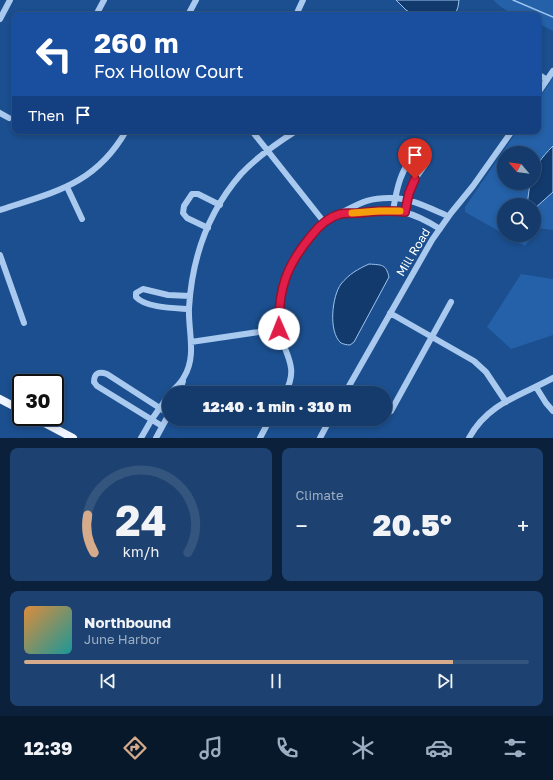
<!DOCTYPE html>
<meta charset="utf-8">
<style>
body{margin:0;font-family:"Golos Text",sans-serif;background:#1d4271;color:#f1f3f6;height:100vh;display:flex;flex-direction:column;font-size:15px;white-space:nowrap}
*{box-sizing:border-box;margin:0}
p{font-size:13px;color:#9dadc1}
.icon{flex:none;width:22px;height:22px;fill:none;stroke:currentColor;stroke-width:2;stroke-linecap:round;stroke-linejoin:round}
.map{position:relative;height:438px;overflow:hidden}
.drawer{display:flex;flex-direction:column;gap:10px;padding:10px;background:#0b203b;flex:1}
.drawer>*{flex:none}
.banner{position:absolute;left:12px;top:12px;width:529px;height:122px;border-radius:8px;box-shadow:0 2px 6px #0003,0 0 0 1px #33557e;background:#1a4fa0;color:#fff;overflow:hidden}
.needle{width:26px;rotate:298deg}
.controls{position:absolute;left:497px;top:146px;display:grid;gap:8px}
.controls a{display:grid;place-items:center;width:44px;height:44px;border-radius:50%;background:#143b6b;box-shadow:0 2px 6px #0003,0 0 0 1px #33557e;font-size:20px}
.speed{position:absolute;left:12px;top:374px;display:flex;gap:8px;font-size:20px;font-weight:700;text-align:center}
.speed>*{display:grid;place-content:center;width:52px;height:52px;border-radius:50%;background:#143b6b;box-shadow:0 2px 6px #0003,0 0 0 1px #33557e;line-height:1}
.speed .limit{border:2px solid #111;border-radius:6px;background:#fff;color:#111}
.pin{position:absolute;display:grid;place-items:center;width:34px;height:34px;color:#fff;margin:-41px -17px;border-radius:50% 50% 50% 0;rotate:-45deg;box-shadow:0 0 4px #0007}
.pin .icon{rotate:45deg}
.me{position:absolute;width:44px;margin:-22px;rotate:359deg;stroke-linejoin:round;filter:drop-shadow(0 0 3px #0008)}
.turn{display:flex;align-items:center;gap:14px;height:84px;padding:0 16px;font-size:18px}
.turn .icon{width:52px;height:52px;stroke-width:2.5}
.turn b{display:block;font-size:28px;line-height:34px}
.then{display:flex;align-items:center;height:38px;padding:0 16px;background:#0003;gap:8px;font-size:15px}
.big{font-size:30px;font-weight:800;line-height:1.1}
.drawer .card{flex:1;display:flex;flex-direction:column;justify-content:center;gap:6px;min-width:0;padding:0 14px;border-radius:8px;background:#1d4271}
.drawer .dial{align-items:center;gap:0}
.dial svg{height:104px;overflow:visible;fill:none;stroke:#33557e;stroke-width:7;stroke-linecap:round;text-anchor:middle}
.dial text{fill:#f1f3f6;stroke:none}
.song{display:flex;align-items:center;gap:12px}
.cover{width:48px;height:48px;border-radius:6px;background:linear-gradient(135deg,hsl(30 70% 55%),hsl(180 70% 35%))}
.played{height:4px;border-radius:2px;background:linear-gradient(90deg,#d6ab8b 85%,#33557e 85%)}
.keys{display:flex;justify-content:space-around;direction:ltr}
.heat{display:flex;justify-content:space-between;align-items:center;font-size:22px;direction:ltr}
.drawer .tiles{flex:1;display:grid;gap:10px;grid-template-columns:1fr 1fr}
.card:last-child{grid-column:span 2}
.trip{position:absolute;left:162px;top:386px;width:230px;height:40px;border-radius:20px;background:#143b6b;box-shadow:0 2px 6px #0003,0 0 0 1px #33557e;font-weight:800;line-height:40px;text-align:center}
.menu{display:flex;height:64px;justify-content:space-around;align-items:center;background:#08182b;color:#9dadc1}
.menu .icon{width:28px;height:28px}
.menu .current{color:#d6ab8b}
.menu b{font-size:18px;color:#f1f3f6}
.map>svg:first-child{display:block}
.green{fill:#2461a8;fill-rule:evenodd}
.water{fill:#123a6d;stroke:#9cc4f0}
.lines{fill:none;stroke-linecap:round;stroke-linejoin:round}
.stream{stroke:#9cc4f0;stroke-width:1.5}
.minor{stroke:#a9c9ee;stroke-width:6}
.major{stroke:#f0f6ff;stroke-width:8}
.route-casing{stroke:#92132f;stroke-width:10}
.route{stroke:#e11d48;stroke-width:7}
.slow{stroke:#f59e0b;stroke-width:7}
.labels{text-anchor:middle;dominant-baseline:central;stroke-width:4;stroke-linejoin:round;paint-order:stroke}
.street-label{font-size:12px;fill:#fff;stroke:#1b4f8f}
</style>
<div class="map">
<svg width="553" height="438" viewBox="0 0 553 438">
<rect width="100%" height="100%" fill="#1b4f8f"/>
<!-- green -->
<path class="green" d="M 493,0 L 553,0 L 553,31 L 538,23 L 538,15 L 514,15 L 501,7 Z
M 553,78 L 553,230 L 538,228 L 534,234 L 534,205 L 504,205 L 504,234 L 465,212 L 465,207 L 517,131 L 538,131 L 538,100 ZM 504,153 L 534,153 L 534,183 L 504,183 Z
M 505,235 L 533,235 L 525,246 Z
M 521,274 L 553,279 L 553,335 L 511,349 L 487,327 Z"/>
<!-- water -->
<path class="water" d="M 396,0 L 459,0 L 458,7 L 455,15 L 414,15 L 406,10 Z
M 553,146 L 553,192 L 534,209 L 534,205 L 527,205 L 530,183 L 534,183 C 534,166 541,158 553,146 Z
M 369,264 C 382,265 386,264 389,277 L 354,342 L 350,345 C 347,345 343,344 341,343 C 328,332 332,296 341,284 C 349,274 358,269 369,264 Z"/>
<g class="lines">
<!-- stream -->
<path class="stream" d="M 513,0 L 553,17"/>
<!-- minor -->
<path class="minor" d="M 96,15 L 104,0
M 188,15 L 196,0
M 296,15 L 303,0
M 0,19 L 10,0
M 538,74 L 547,80
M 538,93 L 553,71
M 0,113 L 9,118
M 252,131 L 324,222
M 67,187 L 82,219
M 0,210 C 54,192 95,185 126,131
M 393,211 C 396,192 401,163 419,154 L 423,155 L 427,159 L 427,162 L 415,179 L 409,193 L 405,212
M 341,214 C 361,212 383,208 403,212 C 416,215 429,222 440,229
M 208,228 L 187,218 L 183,213 L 184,206 L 192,194 L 198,194 L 220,205
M 0,255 L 24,323
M 189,309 C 175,308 146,308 136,297 L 136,293 L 143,289 L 168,295 L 190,296
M 390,313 L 474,361 L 486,372 L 506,402
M 191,342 L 279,329
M 536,387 L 546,403 L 553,411
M 171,393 C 175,388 181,383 184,377 C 197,356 188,331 189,308 C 192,258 208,212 241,174 C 257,157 277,143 296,131
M 179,393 L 183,381
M 285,393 C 300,366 284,355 279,329 C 278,323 278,314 279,308 C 282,275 298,244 323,224 C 328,220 334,217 339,214 C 360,203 369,197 394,198 C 413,199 431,209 448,216
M 345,393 L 432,240 L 451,213 L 473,186 L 512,131
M 391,411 L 451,302
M 162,426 L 97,386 L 94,382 C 94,373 99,371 107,374 L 169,414
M 141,438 L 152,419 L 169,395
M 156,438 L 169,414
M 260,438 L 270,419
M 320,438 L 330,419
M 469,438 C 488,403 520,396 553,378"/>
<!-- major -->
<path class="major" d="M 0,399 L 21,410
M 33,417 L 73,438"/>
</g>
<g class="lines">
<!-- route casing -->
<g class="route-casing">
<path id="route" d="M 279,329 C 278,290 286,266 311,236 C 318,227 329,217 340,214 C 346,213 353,213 359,213 C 374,211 389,210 405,212 L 409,193 L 415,179"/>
</g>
<!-- route -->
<use href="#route" class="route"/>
<!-- slow -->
<path class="slow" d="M 352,213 L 379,211 L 400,211"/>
</g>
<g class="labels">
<!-- street labels -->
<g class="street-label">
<text transform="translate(413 252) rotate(-59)">Mill Road</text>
</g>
</g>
</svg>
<div class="controls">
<a><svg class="needle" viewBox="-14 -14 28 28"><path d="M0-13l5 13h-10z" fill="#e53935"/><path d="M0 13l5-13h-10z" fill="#9dadc1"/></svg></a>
<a><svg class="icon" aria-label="search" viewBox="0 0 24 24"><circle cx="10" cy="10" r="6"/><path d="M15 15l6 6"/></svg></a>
</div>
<div class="speed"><div class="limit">30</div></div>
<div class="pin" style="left:415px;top:179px;background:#d93025"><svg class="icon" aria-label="arrive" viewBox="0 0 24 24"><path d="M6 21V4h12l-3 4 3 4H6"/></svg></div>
<svg class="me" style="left:279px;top:329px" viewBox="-20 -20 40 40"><circle r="19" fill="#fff"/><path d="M0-13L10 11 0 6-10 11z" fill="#e11d48"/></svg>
<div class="trip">12:40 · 1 min · 310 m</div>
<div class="banner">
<div class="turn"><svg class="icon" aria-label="left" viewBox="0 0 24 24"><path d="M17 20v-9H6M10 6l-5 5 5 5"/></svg><div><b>260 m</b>Fox Hollow Court</div></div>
<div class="then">Then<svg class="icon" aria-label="arrive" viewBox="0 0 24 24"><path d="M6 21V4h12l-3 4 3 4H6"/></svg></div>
</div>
</div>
<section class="drawer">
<div class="tiles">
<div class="card dial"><svg viewBox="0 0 100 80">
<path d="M14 69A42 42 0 1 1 86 69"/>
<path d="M14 69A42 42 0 0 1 9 40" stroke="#d6ab8b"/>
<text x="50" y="56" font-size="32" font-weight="700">24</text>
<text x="50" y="72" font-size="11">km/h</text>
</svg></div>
<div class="card"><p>Climate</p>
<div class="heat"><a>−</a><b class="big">20.5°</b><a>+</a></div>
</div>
<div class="card">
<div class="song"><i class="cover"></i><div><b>Northbound</b><p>June Harbor</p></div></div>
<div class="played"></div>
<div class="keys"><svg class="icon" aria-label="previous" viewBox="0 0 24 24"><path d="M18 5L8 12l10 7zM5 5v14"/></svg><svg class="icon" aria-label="pause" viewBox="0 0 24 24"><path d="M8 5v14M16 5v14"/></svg><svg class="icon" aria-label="next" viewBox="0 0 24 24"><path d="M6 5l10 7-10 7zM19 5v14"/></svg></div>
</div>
</div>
</section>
<nav class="menu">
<b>12:39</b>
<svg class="icon current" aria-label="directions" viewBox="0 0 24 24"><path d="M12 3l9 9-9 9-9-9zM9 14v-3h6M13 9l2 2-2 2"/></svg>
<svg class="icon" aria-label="music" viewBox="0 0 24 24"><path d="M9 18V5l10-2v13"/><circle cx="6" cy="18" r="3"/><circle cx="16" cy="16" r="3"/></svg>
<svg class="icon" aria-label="phone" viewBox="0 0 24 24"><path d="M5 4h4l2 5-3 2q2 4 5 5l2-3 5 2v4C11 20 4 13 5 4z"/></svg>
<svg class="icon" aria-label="climate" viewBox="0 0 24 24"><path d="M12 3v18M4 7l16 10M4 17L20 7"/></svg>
<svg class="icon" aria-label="car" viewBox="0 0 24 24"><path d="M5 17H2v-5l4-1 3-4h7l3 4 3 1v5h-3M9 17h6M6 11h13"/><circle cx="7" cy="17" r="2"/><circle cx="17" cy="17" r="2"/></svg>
<svg class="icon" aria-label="filters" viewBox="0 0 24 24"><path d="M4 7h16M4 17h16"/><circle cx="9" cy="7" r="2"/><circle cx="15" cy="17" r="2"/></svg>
</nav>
